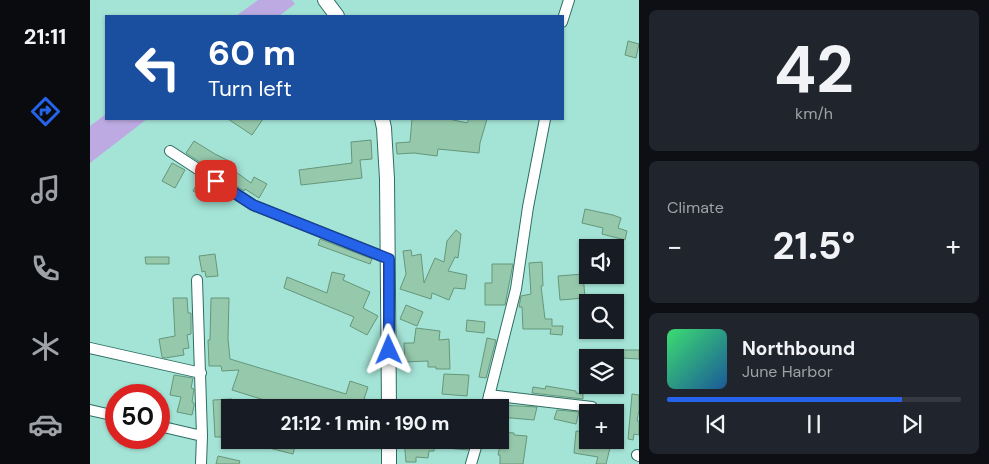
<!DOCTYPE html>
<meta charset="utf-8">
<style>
body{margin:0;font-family:"DM Sans",sans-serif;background:#20242c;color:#f1f3f6;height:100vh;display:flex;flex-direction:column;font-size:19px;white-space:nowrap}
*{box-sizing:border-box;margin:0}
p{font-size:16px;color:#9ea1a6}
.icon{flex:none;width:28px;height:28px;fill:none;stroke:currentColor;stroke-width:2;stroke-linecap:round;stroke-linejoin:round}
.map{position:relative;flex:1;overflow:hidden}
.panel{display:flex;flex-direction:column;gap:10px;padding:10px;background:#0d0f14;width:350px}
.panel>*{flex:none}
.top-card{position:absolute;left:15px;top:15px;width:459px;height:105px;border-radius:0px;box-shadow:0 1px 4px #0004;background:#1a4fa0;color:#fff;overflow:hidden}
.fabs{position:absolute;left:489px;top:239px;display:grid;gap:10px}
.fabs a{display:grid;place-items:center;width:45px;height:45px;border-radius:0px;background:#171b24;box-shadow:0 1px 4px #0004;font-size:25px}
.speed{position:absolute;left:15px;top:384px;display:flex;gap:10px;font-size:25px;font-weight:700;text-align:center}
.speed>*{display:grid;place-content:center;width:65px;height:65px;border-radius:50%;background:#171b24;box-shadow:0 1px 4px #0004;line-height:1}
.speed .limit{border:8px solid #d22;background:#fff;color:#111}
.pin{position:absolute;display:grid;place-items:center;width:42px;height:42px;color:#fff;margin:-21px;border-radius:10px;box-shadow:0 2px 8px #0006}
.me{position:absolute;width:55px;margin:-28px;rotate:359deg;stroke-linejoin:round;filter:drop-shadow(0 0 4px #0008)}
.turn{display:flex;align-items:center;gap:18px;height:105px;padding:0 20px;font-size:22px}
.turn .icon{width:65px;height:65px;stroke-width:2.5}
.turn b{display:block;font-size:35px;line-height:42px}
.big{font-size:38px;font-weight:700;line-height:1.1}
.panel .widget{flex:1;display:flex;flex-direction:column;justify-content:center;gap:8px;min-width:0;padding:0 18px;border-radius:8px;background:#20242c}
.panel .dial{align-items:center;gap:0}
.dial b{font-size:65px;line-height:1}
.song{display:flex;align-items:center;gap:15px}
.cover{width:60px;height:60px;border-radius:8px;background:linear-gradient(135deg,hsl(140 70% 55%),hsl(210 70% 35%))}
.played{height:5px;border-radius:2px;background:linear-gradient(90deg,#2563eb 80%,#363941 80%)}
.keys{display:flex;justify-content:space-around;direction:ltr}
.heat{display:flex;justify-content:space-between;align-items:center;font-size:28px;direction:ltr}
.trip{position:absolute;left:131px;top:399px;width:288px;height:50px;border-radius:0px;background:#171b24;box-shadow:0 1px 4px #0004;font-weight:700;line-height:50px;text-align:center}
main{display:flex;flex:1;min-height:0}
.menu{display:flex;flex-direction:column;width:90px;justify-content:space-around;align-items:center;background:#090b0e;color:#9ea1a6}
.menu .icon{width:35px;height:35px}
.menu .current{color:#2563eb}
.menu b{font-size:22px;color:#f1f3f6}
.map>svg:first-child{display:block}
.water{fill:#bdaae2}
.building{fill:#96c9ac;stroke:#65967b}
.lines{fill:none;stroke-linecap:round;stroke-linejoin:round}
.street-casing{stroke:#2e6d62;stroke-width:12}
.secondary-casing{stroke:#2e6d62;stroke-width:16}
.street{stroke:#fff;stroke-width:10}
.secondary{stroke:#fff;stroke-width:14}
.route-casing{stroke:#184099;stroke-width:12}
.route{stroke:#2563eb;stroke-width:9}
</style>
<main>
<nav class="menu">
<b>21:11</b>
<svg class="icon current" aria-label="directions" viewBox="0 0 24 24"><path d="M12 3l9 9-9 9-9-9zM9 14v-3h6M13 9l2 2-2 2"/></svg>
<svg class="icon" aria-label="music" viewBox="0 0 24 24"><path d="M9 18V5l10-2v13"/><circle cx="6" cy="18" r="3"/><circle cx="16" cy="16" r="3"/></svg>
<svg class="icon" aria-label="phone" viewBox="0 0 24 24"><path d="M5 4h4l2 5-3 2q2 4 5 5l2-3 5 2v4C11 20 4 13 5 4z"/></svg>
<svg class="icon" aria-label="climate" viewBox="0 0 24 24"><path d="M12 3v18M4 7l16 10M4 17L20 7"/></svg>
<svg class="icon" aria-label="car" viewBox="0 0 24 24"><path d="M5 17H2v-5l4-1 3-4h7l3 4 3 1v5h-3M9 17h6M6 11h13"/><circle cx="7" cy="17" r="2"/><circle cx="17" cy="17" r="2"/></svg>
</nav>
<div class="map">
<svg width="549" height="464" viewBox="0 0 549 464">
<rect width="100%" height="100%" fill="#a4e4d6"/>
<!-- water -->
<path class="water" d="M 168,0 L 202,0 L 205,4 L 189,16 L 146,16 Z
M 16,114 L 16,119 L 57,119 L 0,163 L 0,126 Z"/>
<!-- building -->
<path class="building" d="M 538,41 L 549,44 L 546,58 L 535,55 Z
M 138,119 L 173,119 L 162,135 Z
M 322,119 L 359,119 L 377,123 L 379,119 L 397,119 L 390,143 L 389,153 L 348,149 L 347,156 L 324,153 L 307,154 L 306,143 L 320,142 Z
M 281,140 L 282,159 L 270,160 L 272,178 L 211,185 L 209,170 L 262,163 L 261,142 Z
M 104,141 L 125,154 L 145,164 L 142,169 L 161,183 L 164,177 L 177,184 L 169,198 L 155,189 L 154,191 L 96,153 Z
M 82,163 L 95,170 L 85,188 L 72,181 Z
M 110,179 L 126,189 L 120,200 L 103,191 Z
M 495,209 L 523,215 L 531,218 L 528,228 L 537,231 L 535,240 L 512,234 L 513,228 L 492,223 Z
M 366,230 L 371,234 L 368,258 L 365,257 L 358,271 L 377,275 L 375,289 L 364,288 L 359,300 L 342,293 L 341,299 L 310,289 L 316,274 L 313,251 L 321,250 L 322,256 L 331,254 L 334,283 L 345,258 L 354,262 L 357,241 Z
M 230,239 L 282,259 L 280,264 L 228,245 Z
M 125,254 L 128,276 L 116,277 L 115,271 L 112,272 L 109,256 Z
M 55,257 L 79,257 L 79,264 L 56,264 Z
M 452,262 L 453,286 L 451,286 L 455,319 L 462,319 L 462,326 L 473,326 L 472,335 L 460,334 L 461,329 L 433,329 L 432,307 L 429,307 L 431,296 L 441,294 L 439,263 Z
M 402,264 L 423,264 L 415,305 L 395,305 L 395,283 L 402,283 Z
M 242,272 L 255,275 L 253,280 L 280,292 L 273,308 L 288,316 L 277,335 L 260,326 L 264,317 L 194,288 L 197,277 L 237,293 Z
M 493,274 L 495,298 L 470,300 L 468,276 Z
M 83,298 L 97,298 L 98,313 L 101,313 L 101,334 L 97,335 L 99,348 L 93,349 L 94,355 L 75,358 L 72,357 L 69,339 L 85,336 Z
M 121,298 L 139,298 L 138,339 L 140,359 L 256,394 L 260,381 L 278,387 L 274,399 L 290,404 L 290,408 L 200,408 L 142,390 L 149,370 L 132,371 L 131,366 L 119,366 L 118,340 L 120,340 Z
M 316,305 L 333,312 L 327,326 L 310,319 Z
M 377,320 L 395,322 L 394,333 L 376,331 Z
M 326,328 L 350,331 L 349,340 L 359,339 L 360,369 L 346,369 L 346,367 L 338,367 L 338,361 L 315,362 L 314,343 L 324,343 Z
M 397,338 L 406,340 L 396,378 L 389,377 Z
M 532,350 L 549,350 L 549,359 L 532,358 Z
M 354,374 L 379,375 L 377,396 L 352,394 Z
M 84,375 L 103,378 L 101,388 L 104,389 L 102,402 L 104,403 L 104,406 L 102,415 L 87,412 L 91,397 L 80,395 Z
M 456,386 L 486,391 L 486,393 L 493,394 L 493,399 L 442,393 L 443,387 L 455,389 Z
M 542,394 L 549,395 L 549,410 L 547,421 L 549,421 L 549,435 L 544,434 L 543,440 L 538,439 Z
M 142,399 L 143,408 L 140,408 L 140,437 L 125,437 L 123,400 Z
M 410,405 L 447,407 L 444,420 L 410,417 Z
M 467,410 L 489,412 L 486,424 L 464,419 Z
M 486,431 L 495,432 L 494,440 L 522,440 L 516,464 L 506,464 L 508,457 L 484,453 Z
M 410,432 L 424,433 L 424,435 L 437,436 L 433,464 L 410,464 L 410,455 L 408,455 L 411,441 Z
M 145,440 L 197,440 L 206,442 L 203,454 L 167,445 L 166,448 L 145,443 Z
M 314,440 L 381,440 L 378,450 L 344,447 L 344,451 L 339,451 L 338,458 L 326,457 L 326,462 L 316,462 Z
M 128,456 L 150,461 L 149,464 L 126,464 Z"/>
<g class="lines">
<!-- street casing -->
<g class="street-casing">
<path id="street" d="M 472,22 L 479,0
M 80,151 L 163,205 L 299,259
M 107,280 L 112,436 L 111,464
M 0,348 L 111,373
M 399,395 L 502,407
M 396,408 L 426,289 L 438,207 L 455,119
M 0,410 L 26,416
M 69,426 L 112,436
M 547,455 L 549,456
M 381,464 L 388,440"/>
</g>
<!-- secondary casing -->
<g class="secondary-casing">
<path id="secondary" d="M 235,0 L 247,16
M 292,119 L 294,128 L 297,179 L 299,408
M 299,440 L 299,464"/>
</g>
<!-- street -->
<use href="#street" class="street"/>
<!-- secondary -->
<use href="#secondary" class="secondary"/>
</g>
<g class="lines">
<!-- route casing -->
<g class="route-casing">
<path id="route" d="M 126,181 L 163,205 L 299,259 L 299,350"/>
</g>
<!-- route -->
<use href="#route" class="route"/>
</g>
</svg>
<div class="fabs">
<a><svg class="icon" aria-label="sound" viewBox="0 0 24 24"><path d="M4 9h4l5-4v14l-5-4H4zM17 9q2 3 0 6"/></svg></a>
<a><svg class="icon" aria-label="search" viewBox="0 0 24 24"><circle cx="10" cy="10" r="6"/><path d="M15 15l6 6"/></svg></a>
<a><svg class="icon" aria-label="layers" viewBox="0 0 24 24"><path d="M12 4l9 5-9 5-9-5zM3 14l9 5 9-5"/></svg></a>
<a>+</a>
</div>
<div class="speed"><div class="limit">50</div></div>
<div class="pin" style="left:126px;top:181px;background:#d93025"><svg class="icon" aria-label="arrive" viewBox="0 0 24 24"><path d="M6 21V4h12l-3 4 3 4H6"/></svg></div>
<svg class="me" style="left:299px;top:350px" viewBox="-20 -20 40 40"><path d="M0-17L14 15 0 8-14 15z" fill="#2563eb" stroke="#fff" stroke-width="4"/></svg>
<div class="trip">21:12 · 1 min · 190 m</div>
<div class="top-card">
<div class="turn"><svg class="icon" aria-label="left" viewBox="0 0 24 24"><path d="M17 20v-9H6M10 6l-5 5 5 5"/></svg><div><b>60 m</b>Turn left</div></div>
</div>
</div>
<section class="panel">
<div class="widget dial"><b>42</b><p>km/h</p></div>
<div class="widget"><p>Climate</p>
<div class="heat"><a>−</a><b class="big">21.5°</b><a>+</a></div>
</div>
<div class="widget">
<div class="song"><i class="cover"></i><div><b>Northbound</b><p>June Harbor</p></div></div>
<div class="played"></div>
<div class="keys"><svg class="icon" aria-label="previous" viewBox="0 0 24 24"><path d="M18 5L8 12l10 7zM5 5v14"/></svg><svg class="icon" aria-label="pause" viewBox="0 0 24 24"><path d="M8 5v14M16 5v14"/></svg><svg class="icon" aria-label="next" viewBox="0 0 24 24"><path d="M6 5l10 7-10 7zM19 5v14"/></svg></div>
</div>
</section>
</main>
